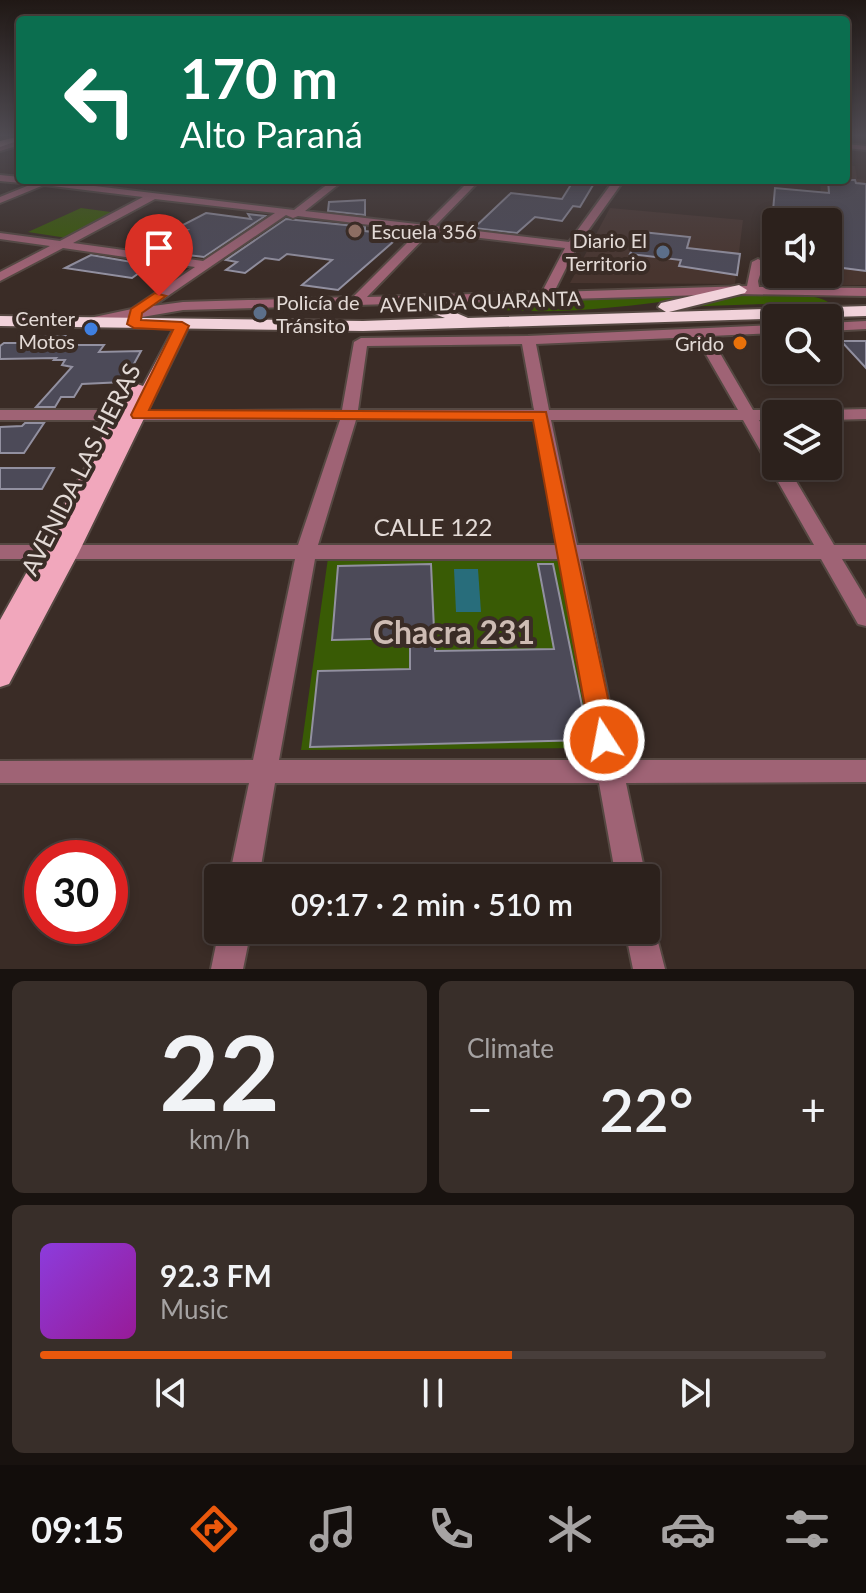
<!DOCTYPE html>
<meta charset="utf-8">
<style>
body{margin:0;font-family:Lato,sans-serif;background:#382e29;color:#f1f3f6;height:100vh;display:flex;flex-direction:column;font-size:30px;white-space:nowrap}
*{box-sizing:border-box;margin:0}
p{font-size:26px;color:#a6a3a3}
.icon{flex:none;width:44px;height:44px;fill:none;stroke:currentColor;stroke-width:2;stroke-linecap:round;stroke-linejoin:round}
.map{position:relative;height:969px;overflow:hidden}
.side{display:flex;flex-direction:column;gap:12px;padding:12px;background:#18120f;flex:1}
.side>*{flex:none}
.hud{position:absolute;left:16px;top:16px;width:834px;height:168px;border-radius:8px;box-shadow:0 4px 12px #0003,0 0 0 2px #483e3b;background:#0b6e4f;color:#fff;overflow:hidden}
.buttons{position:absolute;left:762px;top:208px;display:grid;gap:16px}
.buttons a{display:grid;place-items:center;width:80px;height:80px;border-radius:8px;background:#2c211c;box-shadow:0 4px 12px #0003,0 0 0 2px #483e3b;font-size:40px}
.speed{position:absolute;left:24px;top:840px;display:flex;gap:16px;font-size:40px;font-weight:700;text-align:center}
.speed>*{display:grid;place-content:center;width:104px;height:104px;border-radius:50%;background:#2c211c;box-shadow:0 4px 12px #0003,0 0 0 2px #483e3b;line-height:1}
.speed .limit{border:12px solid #d22;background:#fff;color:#111}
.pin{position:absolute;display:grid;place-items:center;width:68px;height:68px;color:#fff;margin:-82px -34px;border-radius:50% 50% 50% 0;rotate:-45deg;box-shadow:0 0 8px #0007}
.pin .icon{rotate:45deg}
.me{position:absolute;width:88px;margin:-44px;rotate:349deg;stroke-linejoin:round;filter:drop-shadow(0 0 6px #0008)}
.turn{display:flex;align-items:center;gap:28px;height:168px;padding:0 32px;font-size:36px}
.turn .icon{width:104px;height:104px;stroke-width:2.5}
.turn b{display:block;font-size:56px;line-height:68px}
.big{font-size:60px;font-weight:600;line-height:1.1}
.side .tile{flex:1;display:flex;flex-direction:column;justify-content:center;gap:12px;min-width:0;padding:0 28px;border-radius:12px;background:#382e29}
.side .dial{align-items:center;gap:0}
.dial b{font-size:104px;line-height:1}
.song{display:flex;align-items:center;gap:24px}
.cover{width:96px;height:96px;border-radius:12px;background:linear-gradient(135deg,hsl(270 70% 55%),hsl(300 70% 35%))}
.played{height:8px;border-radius:4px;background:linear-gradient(90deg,#ea580c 60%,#483e3b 60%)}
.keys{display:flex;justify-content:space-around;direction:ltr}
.heat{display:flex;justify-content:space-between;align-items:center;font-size:44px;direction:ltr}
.side .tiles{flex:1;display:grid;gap:12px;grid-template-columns:1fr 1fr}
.tile:last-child{grid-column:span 2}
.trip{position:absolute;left:204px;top:864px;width:456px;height:80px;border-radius:8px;background:#2c211c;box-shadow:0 4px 12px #0003,0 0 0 2px #483e3b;font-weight:600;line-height:80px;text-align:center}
.dock{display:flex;height:128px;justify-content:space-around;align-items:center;background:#120d0b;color:#a6a3a3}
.dock .icon{width:56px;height:56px}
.dock .selected{color:#ea580c}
.dock b{font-size:36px;color:#f1f3f6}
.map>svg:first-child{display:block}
.commercial{fill:#48352f}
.green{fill:#395b05}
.water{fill:#286d7b}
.building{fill:#4c4a58;stroke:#9290a0;stroke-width:2}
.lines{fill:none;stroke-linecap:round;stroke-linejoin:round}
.minor-casing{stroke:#554842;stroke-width:4}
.major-casing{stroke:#554842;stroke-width:4}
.highway-casing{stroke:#554842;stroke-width:4}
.minor{fill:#9f6375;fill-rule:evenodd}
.major{fill:#f1a7bc;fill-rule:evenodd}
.highway{fill:#f1d2da;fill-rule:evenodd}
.route{fill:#ea580c;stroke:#983908;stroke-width:2}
.education-dot{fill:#8d6e63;stroke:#3a2c26;stroke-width:3}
.service-dot{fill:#5c6f8a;stroke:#3a2c26;stroke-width:3}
.shop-dot{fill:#3f7fe0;stroke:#3a2c26;stroke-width:3}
.food-dot{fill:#e8710a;stroke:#3a2c26;stroke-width:3}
.labels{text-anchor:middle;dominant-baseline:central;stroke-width:8;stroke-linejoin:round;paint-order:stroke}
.far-poi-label{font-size:20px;fill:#e3dad6;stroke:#3a2c26;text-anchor:end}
.far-street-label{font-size:20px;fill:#e3dad6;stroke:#3a2c26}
.street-label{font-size:24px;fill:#e3dad6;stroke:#3a2c26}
.near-neighbourhood-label{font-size:32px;font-weight:bold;fill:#cebcb4;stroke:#3a2c26}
</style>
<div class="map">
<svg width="866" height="969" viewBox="0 0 866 969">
<rect width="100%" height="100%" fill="#3a2c26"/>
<!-- commercial -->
<path class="commercial" d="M 846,166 L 855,166 L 857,179 L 866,180 L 866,285 L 829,285 L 828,222 L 823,222 L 820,180 L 846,180 Z
M 610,208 L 743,220 L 735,284 L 570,283 Z"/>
<!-- green -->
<path class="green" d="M 81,208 L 118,213 L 67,238 L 28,232 Z
M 668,296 L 688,298 C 605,310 527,318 444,303 Z
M 730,296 C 756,296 806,289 828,302 L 677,307 Z
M 559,556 L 596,748 L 301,750 L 328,558 Z"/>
<!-- water -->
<path class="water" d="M 454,569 L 478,569 L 481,612 L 456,612 Z"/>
<!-- building -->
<path class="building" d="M 828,180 L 855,180 L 856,183 L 866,184 L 866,271 L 828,266 L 828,222 L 772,222 L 775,188 L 829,193 Z
M 572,183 L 593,185 L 580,207 L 573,206 L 562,221 L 535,217 L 517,233 L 474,228 L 511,193 L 562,199 Z
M 365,200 L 365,215 L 328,211 L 329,202 Z
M 206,213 L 251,219 L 248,214 L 265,216 L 204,257 L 147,250 L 187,230 L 177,228 Z
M 286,219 L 365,227 L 365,231 L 401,235 L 338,290 L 302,285 L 332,260 L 287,254 L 279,260 L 265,258 L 245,273 L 226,270 L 237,262 L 226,260 Z
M 642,232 L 690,237 L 687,248 L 740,254 L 737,275 L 679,266 L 681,260 L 630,254 Z
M 91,255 L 126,261 L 172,267 L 157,276 L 139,273 L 132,278 L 65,268 Z
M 65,336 L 58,345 L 104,345 L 99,352 L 141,351 L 124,382 L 82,384 L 74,397 L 61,397 L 55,407 L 36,407 L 72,367 L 62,365 L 65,360 L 54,360 L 56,358 L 0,359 L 0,346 L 4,343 L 32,343 L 37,337 Z
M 841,341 L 866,341 L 866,368 Z
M 25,423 L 44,423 L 24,453 L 0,453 L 0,427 L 22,426 Z
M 0,468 L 54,468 L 42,489 L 0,489 Z
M 431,564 L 435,651 L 554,649 L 538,564 L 553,564 L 589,740 L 310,747 L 318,671 L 410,669 L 410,638 L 332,640 L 338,566 Z"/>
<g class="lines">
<!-- minor casing -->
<g class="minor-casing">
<path id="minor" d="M 20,140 L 20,145 L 0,151 L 0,146 Z
M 846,144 L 866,146 L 866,150 L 846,148 Z
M 0,175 L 20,177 L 20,180 L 45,180 L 294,210 L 333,180 L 344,180 L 305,211 L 425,225 L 470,180 L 480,180 L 435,226 L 569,242 L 614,180 L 624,180 L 577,246 L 554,292 L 747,286 L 752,262 L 758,259 L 764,262 L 758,281 L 759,287 L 866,288 L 866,296 L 739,294 L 183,310 L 90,326 L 85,325 L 85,319 L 132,309 L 195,267 L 63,248 L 0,281 L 0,272 L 50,246 L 0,239 L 0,233 L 60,241 L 143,197 L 44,185 L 0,203 L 0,197 L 32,184 L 0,181 ZM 155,199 L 275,213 L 203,261 L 73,243 ZM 286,215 L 293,218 L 298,216 L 419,231 L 353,297 L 183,302 L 153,306 ZM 430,232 L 565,248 L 542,292 L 367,297 Z
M 866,321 L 866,329 L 828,331 L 828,323 Z
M 776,325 L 776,333 L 710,336 L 753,410 L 776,410 L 783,414 L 776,414 L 776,420 L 759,420 L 776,448 L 776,466 L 787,466 L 834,545 L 866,545 L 866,559 L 842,559 L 866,599 L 866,626 L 858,624 L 821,559 L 580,559 L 621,760 L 866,760 L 866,782 L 626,783 L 646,878 L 616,878 L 599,783 L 275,783 L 259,878 L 229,878 L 249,783 L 0,783 L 0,761 L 253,760 L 295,559 L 0,559 L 0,545 L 298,545 L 340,420 L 139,420 L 133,418 L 131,415 L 133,412 L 342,410 L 354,342 L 361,338 L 528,336 ZM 696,337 L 738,410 L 549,410 L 536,344 ZM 522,344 L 534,410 L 358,410 L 367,346 ZM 356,420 L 535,420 L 557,545 L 318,545 ZM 551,420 L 743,420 L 814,545 L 577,545 ZM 315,559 L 560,559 L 595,760 L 279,760 Z
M 866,409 L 866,419 L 828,420 L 828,414 L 821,414 L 828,410 Z
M 0,410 L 123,410 L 131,415 L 123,420 L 0,420 Z
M 646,917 L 652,919 L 665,969 L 633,969 L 625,930 L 646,930 Z
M 219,930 L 251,930 L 243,969 L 211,969 Z"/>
</g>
<!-- major casing -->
<g class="major-casing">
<path id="major" d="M 20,136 L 20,140 L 0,147 L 0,141 Z
M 182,322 L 189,326 L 79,552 L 9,684 L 0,687 L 0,620 L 129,389 L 137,384 L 143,386 L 175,326 Z"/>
</g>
<!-- highway casing -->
<g class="highway-casing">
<path id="highway" d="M 739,285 L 747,290 L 745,293 L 669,312 L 866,306 L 866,316 L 363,331 L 0,326 L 0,316 L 363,321 L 445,318 L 411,305 L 409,301 L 411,297 L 417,296 L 468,318 L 666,312 L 658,307 L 661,303 Z"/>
</g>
<!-- minor -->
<use href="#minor" class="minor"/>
<!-- major -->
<use href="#major" class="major"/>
<!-- highway -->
<use href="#highway" class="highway"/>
</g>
<!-- sky -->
<linearGradient id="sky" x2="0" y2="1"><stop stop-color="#201815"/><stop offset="0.5" stop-color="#4f4b52"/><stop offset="1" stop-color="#4f4b52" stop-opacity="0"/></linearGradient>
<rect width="866" height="271" fill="url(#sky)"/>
<!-- route -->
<path class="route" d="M 155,293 L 166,296 L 142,313 L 141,320 L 182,322 L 189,326 L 149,410 L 546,412 L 617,740 L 613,748 L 604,751 L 595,748 L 591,740 L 533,420 L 133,418 L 131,415 L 173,330 L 134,328 L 127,324 L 131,309 Z"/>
<!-- markers -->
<circle class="education-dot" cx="355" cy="231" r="8"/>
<g class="service-dot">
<circle cx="663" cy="252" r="8"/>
<circle cx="260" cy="313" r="8"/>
</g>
<circle class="shop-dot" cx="91" cy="329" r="8"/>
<circle class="food-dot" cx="740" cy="343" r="8"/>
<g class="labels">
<!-- far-poi labels -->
<g class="far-poi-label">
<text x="371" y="231" text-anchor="start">Escuela 356</text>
<text x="647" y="240">Diario El<tspan x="647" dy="23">Territorio</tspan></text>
<text x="276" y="302" text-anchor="start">Policía de<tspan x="276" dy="23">Tránsito</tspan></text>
<text x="75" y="318">Center<tspan x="75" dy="23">Motos</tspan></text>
<text x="724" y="343">Grido</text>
</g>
<!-- far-street labels -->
<g class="far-street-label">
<text transform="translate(480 301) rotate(-2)">AVENIDA QUARANTA</text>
</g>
<!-- street labels -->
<g class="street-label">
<text transform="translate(80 469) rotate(-63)">AVENIDA LAS HERAS</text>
<text x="433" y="526">CALLE 122</text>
</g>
<!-- near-neighbourhood labels -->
<g class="near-neighbourhood-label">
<text x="454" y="631">Chacra 231</text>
</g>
</g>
</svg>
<div class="buttons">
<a><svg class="icon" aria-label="sound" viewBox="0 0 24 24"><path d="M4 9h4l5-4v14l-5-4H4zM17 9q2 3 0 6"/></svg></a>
<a><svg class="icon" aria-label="search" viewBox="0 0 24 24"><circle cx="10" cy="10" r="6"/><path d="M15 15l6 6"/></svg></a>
<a><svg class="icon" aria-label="layers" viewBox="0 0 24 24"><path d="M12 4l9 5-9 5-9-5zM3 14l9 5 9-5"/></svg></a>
</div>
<div class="speed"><div class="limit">30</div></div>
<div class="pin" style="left:159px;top:296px;background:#d93025"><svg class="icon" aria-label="arrive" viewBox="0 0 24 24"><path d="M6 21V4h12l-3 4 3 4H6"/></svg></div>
<svg class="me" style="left:604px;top:740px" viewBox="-20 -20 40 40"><circle r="17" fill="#ea580c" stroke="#fff" stroke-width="3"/><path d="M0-11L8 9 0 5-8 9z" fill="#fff"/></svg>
<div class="trip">09:17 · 2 min · 510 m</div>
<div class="hud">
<div class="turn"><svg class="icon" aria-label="left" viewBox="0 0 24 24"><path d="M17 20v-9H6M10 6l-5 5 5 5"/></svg><div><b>170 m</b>Alto Paraná</div></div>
</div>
</div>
<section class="side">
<div class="tiles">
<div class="tile dial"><b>22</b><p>km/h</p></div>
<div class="tile"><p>Climate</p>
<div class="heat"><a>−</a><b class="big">22°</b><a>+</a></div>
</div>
<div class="tile">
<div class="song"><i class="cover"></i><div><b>92.3 FM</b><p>Music</p></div></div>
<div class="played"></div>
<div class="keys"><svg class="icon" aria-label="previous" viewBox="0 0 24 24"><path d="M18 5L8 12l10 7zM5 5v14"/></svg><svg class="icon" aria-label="pause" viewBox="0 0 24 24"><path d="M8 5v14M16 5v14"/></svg><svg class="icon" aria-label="next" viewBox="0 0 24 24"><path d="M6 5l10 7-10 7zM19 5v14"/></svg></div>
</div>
</div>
</section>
<nav class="dock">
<b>09:15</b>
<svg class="icon selected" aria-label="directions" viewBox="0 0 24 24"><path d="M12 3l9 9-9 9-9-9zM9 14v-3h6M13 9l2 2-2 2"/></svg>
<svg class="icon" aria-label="music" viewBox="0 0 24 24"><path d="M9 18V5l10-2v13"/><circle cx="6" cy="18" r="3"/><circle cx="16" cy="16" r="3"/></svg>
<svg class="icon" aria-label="phone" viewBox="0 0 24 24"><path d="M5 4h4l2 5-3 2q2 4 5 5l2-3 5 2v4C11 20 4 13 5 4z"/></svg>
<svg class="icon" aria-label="climate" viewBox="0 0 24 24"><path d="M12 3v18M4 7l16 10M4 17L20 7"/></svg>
<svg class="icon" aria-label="car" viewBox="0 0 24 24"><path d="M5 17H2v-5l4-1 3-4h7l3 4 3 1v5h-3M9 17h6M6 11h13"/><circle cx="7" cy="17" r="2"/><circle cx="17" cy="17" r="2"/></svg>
<svg class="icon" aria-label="filters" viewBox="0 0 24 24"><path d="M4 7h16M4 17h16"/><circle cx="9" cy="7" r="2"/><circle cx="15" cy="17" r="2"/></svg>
</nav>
